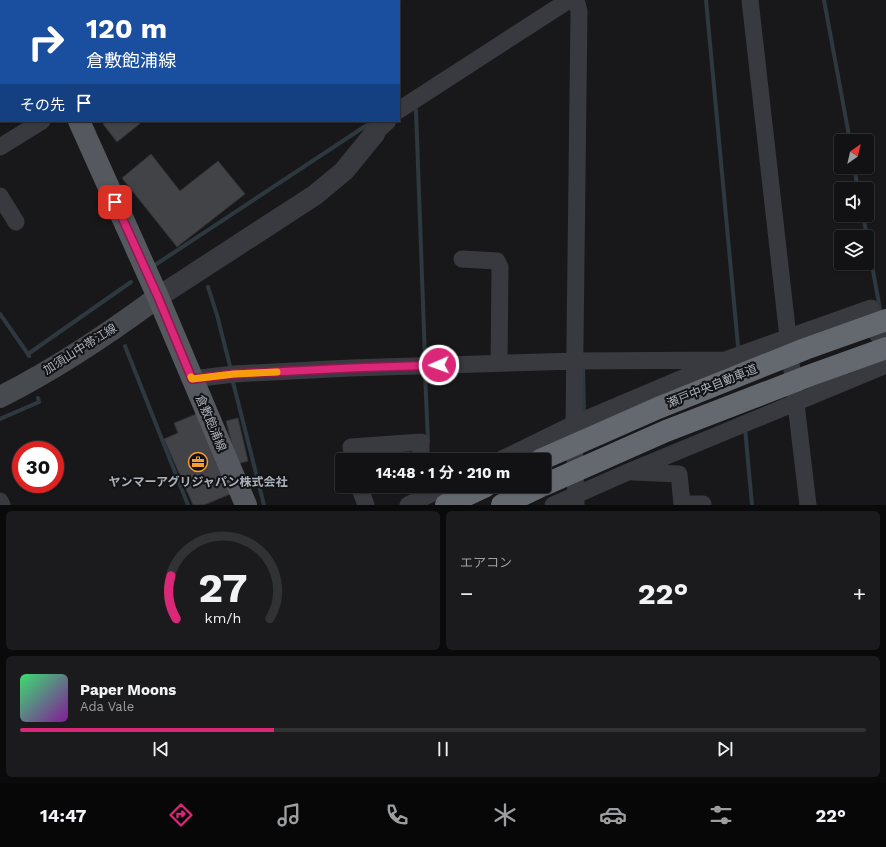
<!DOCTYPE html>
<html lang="ja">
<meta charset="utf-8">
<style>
body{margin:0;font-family:"Work Sans","Noto Sans JP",sans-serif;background:#1b1b1d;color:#f1f3f6;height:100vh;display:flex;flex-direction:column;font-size:15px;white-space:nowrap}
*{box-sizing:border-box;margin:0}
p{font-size:13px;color:#9c9ea0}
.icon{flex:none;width:22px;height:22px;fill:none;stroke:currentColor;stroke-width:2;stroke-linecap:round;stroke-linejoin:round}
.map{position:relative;height:505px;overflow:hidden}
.sheet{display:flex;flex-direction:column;gap:6px;padding:6px;background:#0a0a0b;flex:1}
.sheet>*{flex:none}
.banner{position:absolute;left:0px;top:0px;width:400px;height:122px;box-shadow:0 1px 3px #0004,0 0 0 1px #313234;background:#1a4fa0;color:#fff;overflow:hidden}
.needle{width:26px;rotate:34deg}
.tools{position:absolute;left:834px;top:134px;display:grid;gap:8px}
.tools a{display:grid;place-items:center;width:40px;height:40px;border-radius:4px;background:#121214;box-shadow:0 1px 3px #0004,0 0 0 1px #313234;font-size:20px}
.speed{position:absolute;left:12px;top:441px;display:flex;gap:8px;font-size:20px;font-weight:700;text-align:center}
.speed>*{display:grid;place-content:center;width:52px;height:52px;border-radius:50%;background:#121214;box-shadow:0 1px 3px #0004,0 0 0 1px #313234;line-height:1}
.speed .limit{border:6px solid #d22;background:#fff;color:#111}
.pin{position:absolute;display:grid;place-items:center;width:34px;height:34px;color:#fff;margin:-17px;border-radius:8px;box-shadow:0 2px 6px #0006}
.me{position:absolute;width:44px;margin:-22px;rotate:268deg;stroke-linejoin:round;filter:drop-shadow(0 0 3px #0008)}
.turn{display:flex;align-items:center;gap:14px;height:84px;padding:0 20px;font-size:18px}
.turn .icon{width:52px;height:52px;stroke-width:2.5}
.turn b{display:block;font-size:28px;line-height:34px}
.then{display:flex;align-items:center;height:38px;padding:0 20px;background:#0003;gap:8px;font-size:15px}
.big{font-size:30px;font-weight:700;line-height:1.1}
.sheet .card{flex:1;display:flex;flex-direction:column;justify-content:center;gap:6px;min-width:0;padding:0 14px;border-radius:6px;background:#1b1b1d}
.sheet .dial{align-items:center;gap:0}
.dial svg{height:104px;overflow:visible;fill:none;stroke:#313234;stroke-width:7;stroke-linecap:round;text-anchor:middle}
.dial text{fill:#f1f3f6;stroke:none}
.song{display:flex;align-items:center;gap:12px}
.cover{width:48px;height:48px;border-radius:6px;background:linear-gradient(135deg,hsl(140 70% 55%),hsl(290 70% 35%))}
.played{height:4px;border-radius:2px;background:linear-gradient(90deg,#db2777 30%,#313234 30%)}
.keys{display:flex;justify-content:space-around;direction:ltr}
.heat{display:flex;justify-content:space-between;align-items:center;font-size:22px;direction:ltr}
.sheet .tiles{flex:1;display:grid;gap:6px;grid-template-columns:1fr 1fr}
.card:last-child{grid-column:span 2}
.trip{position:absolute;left:335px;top:453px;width:216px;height:40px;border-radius:4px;background:#121214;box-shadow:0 1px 3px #0004,0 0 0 1px #313234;font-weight:700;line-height:40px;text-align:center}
.menu{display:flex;height:64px;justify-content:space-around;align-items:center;background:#070708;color:#9c9ea0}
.menu .icon{width:28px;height:28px}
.menu .active{color:#db2777}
.menu b{font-size:18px;color:#f1f3f6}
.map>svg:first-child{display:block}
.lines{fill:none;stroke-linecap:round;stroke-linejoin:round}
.stream{stroke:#2d393f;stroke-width:4}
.building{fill:#424347;stroke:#323236}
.minor{stroke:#393a3f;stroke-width:17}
.tertiary{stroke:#393a3f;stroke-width:21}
.secondary{stroke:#474a4f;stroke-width:22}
.primary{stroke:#55585e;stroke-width:22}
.motorway{stroke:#646970;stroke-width:22}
.route-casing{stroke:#8e194d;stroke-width:10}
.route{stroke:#db2777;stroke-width:7}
.slow{stroke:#f59e0b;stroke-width:7}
.labels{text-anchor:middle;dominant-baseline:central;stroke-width:4;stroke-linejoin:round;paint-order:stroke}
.street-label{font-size:12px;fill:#aab1ba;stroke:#131315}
.poi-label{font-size:12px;font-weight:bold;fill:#aab1ba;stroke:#131315}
</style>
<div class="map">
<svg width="886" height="505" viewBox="0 0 886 505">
<rect width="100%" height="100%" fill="#18181a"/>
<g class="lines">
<!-- stream -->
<path class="stream" d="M 706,0 L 738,346
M 824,0 L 850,141
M 416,110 L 425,359
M 854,167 L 858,189
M 863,215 L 881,315
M 155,265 L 373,121
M 208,287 L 217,315 L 231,370
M 0,314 L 28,354
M 125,346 L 188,505
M 29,356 L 28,354 L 131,282
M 583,364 L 584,415
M 425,374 L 428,441
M 232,378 L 264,505
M 0,419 L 39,402 L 38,398
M 745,428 L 752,505"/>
</g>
<!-- building -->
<path class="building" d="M 107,121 L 143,121 L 117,142 L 103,124 Z
M 151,154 L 180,191 L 218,161 L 245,194 L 177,247 L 122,178 Z
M 199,413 L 233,493 L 204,505 L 193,505 L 164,439 L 178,433 L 174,423 Z
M 238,418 L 248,461 L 237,464 L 226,421 Z"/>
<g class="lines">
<!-- minor -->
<path class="minor" d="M 750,0 L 788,337 L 808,505
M 289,1 L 289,0
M 399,110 L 569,0
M 375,133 L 388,121
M 0,147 L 42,121
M 0,196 L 16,222
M 462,259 L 497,261 L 500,267 L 499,363
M 862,318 L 879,336 L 886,340
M 192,379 L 234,374 L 350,368 L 576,361 L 725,360
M 354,460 L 351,447 L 421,442 L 421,460
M 500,460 L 574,424 L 725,360 L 871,308
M 633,472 L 679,474 L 682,504 L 703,504 L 703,505
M 359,486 L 366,505
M 0,501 L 2,505
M 408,505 L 447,486
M 553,505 L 628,472 L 886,365
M 576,505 L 574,424 L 579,11 L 576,0"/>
<!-- tertiary -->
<path class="tertiary" d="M 158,297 L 315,195 L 344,171 L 375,133"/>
<!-- secondary -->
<path class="secondary" d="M 0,397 C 56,369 108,334 158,297"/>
<!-- primary -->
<path class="primary" d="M 26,0 L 26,1
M 79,121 L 158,297 L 246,505"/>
<!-- motorway -->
<path class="motorway" d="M 540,460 L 658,408 L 805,349 L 886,320
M 544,485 L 666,431 L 811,375 L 886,348
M 446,505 L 486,486
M 502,505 L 541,486"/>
</g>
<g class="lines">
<!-- route casing -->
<g class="route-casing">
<path id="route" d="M 115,202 L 158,297 L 192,379 L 234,374 L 350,368 L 439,365"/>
</g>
<!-- route -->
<use href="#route" class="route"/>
<!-- slow -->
<path class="slow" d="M 191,377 L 192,379 L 234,374 L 277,372"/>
</g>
<!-- icons -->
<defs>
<g id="office-ring" transform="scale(1)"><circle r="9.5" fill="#131315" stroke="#f79c33" stroke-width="1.5"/><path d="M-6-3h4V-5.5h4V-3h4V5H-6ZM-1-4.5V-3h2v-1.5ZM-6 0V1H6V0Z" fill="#f79c33"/></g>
</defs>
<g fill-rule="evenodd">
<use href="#office-ring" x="198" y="462"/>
</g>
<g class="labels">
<!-- street labels -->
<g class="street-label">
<text transform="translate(80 349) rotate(-32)">加須山中帯江線</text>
<text transform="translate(712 386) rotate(-22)">瀬戸中央自動車道</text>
<text transform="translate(211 423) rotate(67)">倉敷飽浦線</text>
</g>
<!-- poi labels -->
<g class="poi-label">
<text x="198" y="482">ヤンマーアグリジャパン株式会社</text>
</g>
</g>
</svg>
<div class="tools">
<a><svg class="needle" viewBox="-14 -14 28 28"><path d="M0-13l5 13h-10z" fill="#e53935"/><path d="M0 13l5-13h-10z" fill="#9c9ea0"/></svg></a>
<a><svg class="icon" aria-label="sound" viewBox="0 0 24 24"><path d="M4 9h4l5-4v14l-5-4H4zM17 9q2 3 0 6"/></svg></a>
<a><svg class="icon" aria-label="layers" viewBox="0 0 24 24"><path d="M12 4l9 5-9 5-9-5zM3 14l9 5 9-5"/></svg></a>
</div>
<div class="speed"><div class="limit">30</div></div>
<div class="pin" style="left:115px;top:202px;background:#d93025"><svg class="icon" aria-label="arrive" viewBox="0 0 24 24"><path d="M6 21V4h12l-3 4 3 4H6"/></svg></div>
<svg class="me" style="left:439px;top:365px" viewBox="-20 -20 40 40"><circle r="17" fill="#db2777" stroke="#fff" stroke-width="3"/><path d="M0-11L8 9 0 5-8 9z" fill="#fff"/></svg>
<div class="trip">14:48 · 1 分 · 210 m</div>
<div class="banner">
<div class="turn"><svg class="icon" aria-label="right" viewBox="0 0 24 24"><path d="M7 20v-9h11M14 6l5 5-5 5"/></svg><div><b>120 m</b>倉敷飽浦線</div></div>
<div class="then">その先<svg class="icon" aria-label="arrive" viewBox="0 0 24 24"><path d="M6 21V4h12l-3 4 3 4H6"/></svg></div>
</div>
</div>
<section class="sheet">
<div class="tiles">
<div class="card dial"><svg viewBox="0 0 100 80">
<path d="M14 69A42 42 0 1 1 86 69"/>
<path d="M14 69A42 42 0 0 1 10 36" stroke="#db2777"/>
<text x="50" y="56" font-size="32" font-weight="700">27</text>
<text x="50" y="72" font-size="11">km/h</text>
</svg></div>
<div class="card"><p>エアコン</p>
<div class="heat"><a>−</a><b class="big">22°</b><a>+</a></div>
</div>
<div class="card">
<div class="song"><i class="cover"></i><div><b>Paper Moons</b><p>Ada Vale</p></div></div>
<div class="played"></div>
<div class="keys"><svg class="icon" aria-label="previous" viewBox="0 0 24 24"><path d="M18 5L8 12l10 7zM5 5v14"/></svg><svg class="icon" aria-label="pause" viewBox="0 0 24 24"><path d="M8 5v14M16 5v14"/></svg><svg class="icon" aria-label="next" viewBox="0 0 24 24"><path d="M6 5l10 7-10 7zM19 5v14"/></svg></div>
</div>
</div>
</section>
<nav class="menu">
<b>14:47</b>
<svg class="icon active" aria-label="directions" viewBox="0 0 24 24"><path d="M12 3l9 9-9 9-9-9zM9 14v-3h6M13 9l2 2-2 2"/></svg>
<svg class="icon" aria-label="music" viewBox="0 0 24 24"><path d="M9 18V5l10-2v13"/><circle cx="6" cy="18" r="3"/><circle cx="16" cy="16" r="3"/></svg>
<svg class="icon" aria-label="phone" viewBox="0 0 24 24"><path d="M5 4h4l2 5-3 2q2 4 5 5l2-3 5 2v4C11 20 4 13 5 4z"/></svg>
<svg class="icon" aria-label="climate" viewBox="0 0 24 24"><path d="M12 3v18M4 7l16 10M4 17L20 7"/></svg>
<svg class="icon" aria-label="car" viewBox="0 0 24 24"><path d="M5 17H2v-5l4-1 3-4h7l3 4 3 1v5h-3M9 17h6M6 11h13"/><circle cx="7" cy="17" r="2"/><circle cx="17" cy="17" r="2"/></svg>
<svg class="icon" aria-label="filters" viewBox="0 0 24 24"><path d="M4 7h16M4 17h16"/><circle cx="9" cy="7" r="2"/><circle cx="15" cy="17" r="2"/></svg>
<b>22°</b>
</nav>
